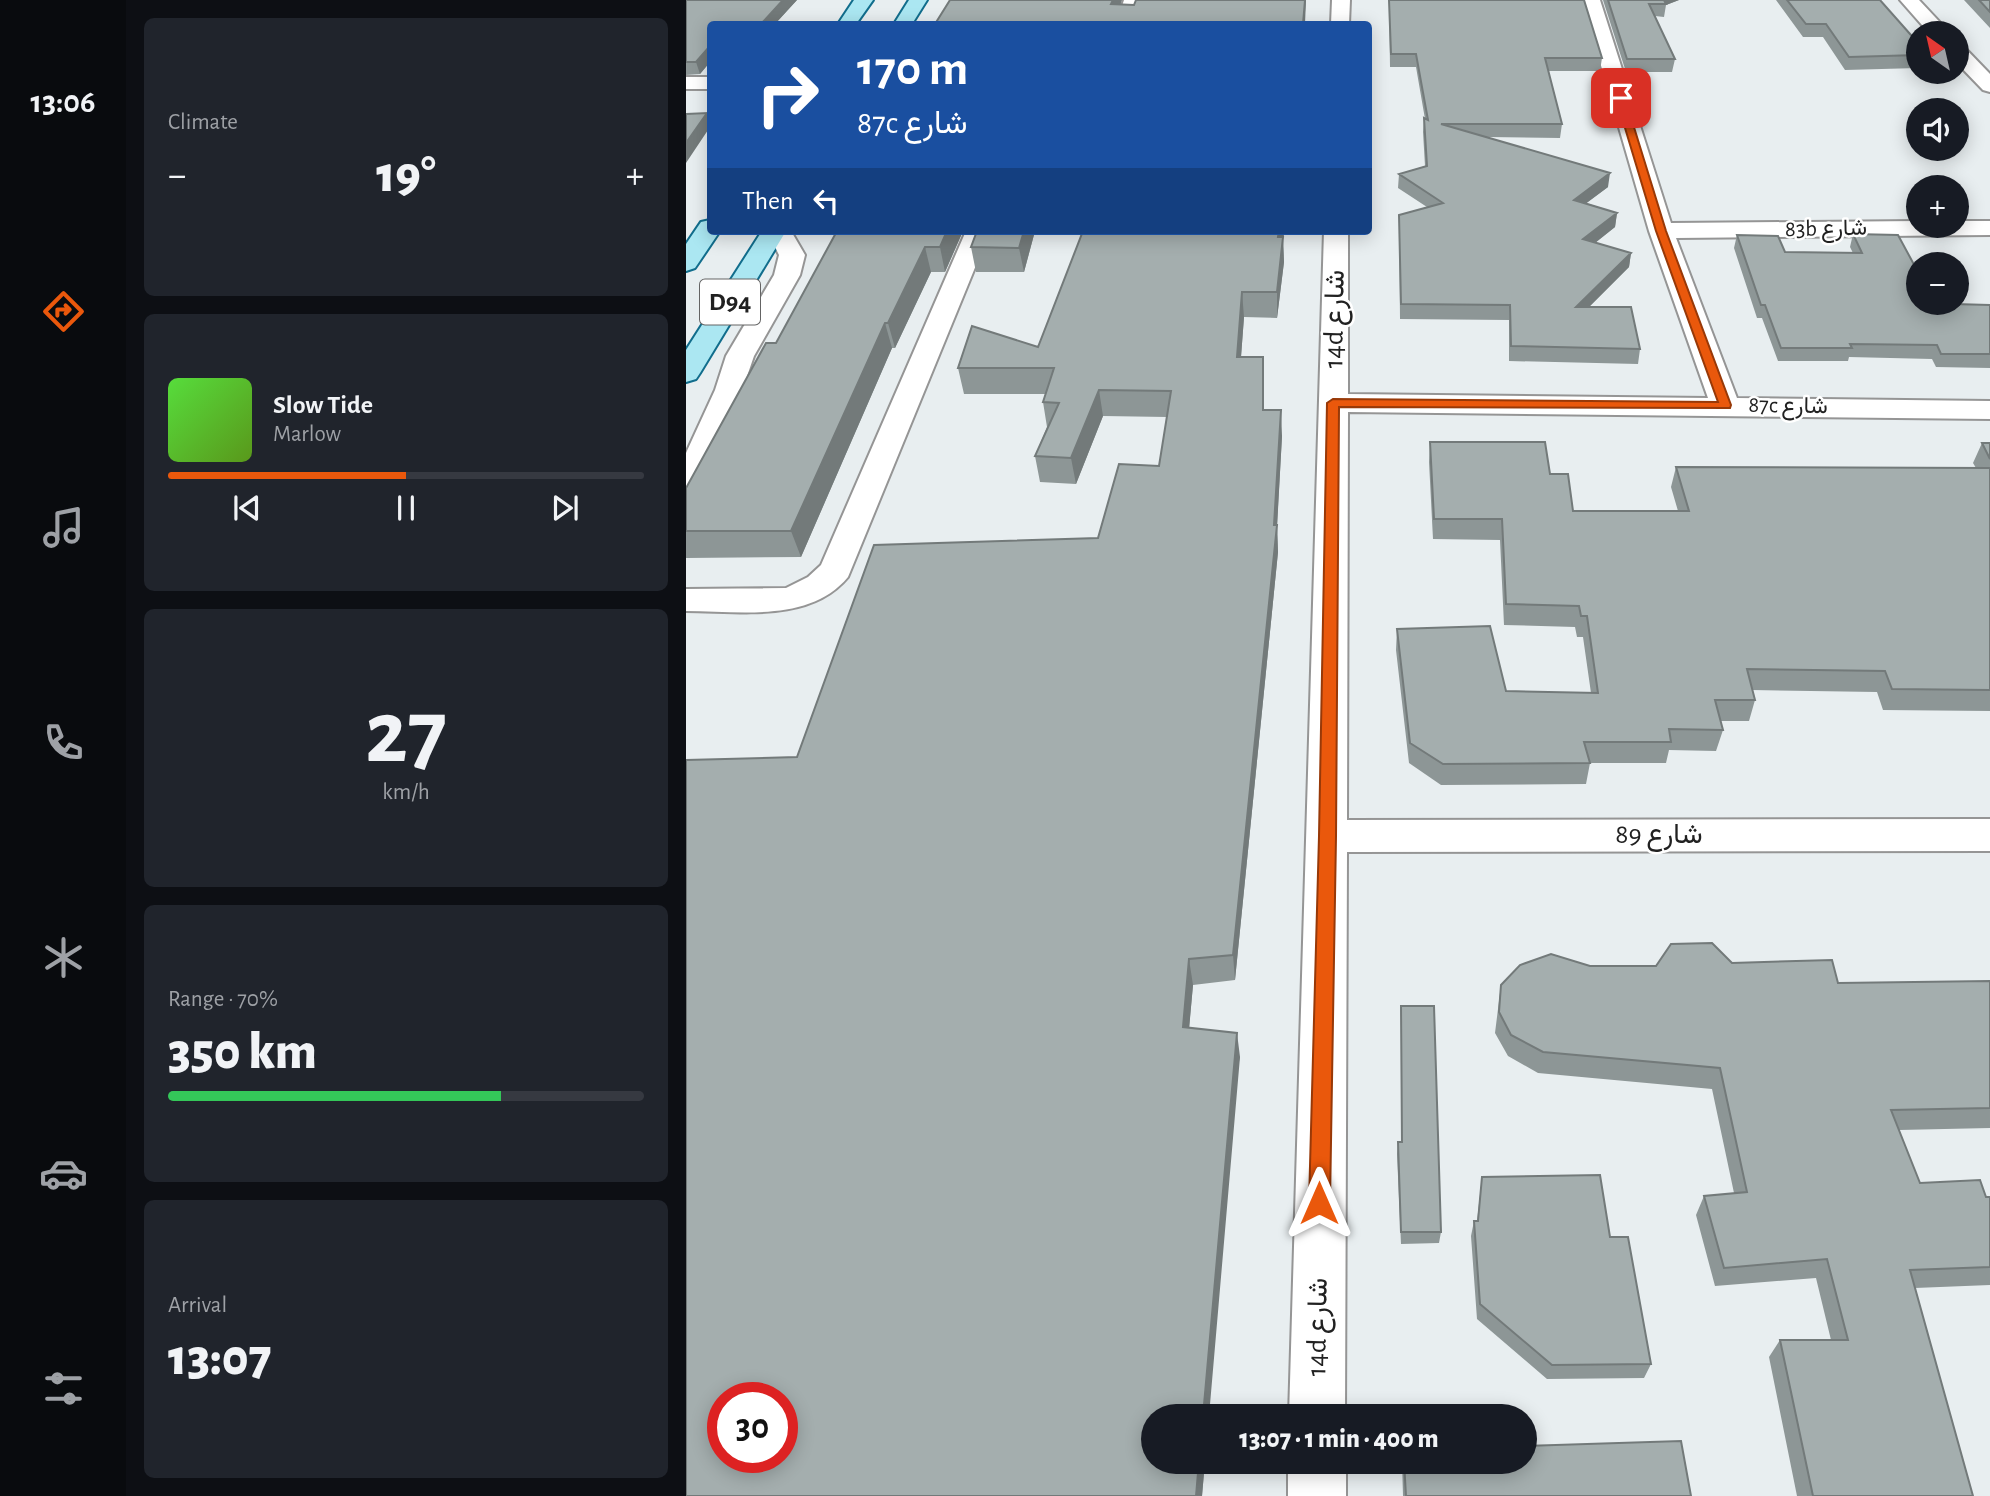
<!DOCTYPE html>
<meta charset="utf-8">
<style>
body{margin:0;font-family:"Alegreya Sans",Vazirmatn,sans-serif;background:#20242c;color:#f1f3f6;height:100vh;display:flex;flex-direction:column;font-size:26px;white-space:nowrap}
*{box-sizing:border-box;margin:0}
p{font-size:23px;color:#9ea1a6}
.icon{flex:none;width:38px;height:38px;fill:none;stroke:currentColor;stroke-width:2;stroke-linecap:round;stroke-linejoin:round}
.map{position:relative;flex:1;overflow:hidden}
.details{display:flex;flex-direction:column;gap:18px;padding:18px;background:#0d0f14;width:560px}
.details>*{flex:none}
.hud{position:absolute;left:21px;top:21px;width:665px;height:214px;border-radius:7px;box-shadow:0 4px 18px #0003;background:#1a4fa0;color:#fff;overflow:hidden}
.needle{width:46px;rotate:326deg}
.controls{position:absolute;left:1220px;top:21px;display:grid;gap:14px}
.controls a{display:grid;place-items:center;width:63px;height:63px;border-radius:50%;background:#171b24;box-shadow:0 4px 18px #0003;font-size:35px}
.speed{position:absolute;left:21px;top:1382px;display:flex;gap:14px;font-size:35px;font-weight:700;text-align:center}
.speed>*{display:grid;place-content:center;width:91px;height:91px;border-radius:50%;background:#171b24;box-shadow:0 4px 18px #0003;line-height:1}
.speed .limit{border:10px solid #d22;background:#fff;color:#111}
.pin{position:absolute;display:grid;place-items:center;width:60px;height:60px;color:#fff;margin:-30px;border-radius:14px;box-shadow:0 4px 10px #0006}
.me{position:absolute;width:77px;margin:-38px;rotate:0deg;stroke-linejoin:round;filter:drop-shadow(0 0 5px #0008)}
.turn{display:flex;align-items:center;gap:24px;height:147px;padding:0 35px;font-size:32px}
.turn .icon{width:91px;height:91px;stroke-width:2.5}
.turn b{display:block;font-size:49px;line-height:60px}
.then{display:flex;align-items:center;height:66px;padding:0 35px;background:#0003;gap:14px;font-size:26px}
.big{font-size:52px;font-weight:800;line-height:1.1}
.details .widget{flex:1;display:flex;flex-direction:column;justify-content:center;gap:10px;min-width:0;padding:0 24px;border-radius:10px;background:#20242c}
.details .dial{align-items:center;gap:0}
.dial b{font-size:91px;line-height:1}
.song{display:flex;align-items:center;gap:21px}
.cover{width:84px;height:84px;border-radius:10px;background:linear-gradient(135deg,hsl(110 70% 55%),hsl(90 70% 35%))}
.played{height:7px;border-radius:4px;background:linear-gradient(90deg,#ea580c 50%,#363941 50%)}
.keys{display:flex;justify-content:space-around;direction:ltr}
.heat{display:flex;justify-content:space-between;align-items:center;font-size:38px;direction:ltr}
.charge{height:10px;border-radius:5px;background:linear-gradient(90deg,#34c759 70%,#363941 0)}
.trip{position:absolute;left:455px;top:1404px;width:396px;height:70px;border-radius:35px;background:#171b24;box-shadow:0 4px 18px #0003;font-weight:800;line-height:70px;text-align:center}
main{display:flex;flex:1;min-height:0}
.dock{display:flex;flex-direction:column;width:126px;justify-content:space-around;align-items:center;background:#090b0e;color:#9ea1a6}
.dock .icon{width:49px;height:49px}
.dock .current{color:#ea580c}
.dock b{font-size:32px;color:#f1f3f6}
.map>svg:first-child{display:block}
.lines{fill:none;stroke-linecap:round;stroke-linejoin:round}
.minor-casing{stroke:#959595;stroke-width:4}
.major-casing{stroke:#116d8c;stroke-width:4}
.minor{fill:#fff;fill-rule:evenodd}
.major{fill:#abe7f2;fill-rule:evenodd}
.wall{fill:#8d9696}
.shaded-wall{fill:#737a7a}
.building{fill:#a4aeae;stroke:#737a7a;stroke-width:2;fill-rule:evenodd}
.route{fill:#ea580c;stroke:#983908;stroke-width:2}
.labels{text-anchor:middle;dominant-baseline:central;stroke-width:5;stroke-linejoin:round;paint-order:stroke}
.far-street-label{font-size:23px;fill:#212121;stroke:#fff}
.shield{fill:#fff;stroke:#646464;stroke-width:2}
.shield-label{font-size:26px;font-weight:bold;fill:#212121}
.street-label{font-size:28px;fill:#212121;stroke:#fff}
</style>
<main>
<nav class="dock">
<b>13:06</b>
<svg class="icon current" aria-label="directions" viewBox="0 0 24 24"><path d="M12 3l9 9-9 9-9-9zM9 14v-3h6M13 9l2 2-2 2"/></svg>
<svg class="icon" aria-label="music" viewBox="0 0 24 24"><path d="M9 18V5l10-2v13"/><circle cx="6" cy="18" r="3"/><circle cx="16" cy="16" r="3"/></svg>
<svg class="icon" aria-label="phone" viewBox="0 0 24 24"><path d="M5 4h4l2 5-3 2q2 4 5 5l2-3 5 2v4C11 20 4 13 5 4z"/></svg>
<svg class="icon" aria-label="climate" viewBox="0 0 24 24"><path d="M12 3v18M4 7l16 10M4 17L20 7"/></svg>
<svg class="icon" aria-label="car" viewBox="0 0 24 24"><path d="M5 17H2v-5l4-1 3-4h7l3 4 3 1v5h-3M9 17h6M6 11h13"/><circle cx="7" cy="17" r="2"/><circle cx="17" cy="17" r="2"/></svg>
<svg class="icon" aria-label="filters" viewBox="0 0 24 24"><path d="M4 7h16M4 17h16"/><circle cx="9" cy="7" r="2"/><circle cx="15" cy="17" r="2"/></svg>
</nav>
<section class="details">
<div class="widget"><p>Climate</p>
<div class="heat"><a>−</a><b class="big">19°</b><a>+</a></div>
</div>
<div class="widget">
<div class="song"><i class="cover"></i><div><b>Slow Tide</b><p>Marlow</p></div></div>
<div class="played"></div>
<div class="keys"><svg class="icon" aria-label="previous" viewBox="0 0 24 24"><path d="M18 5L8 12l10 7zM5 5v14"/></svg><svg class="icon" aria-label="pause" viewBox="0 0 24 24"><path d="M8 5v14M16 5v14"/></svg><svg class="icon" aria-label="next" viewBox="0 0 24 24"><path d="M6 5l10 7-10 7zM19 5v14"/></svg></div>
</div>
<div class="widget dial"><b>27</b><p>km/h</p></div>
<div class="widget"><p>Range · 70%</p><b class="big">350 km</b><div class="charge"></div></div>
<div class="widget"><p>Arrival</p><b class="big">13:07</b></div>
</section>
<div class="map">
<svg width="1304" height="1496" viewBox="0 0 1304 1496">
<rect width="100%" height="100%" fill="#e8eef0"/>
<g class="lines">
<!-- minor casing -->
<g class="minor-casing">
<path id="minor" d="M 438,0 L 456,0 L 449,24 L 430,24 Z
M 646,0 L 664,0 L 663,24 L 645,24 Z
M 896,0 L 914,0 L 985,223 L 1232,221 L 1232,226 L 1270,226 L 1270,221 L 1304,221 L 1304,235 L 990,238 L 1051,398 L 1304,401 L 1304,419 L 662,412 L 661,820 L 1304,819 L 1304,851 L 661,852 L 659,1416 L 603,1416 L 638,231 L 662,231 L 662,394 L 1022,398 L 963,231 Z
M 1214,0 L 1233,0 L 1264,33 L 1243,33 Z
M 1270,44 L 1277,46 L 1304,74 L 1304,92 L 1297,90 L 1270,62 Z
M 0,77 L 24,77 L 24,89 L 0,89 Z
M 81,231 L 105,231 L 119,255 L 114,275 L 68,356 L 40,437 L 11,486 L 0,488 L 0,453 L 29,390 L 40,356 L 88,275 L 93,255 Z
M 280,231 L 304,231 L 162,577 C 124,623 54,611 0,611 L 0,589 L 100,588 L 122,577 L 135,565 Z
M 602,1461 L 660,1461 L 660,1496 L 602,1496 Z"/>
</g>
<!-- major casing -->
<g class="major-casing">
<path id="major" d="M 168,0 L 187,0 L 170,24 L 152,24 Z
M 223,0 L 241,0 L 226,24 L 208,24 Z
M 24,220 L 24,231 L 34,231 L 9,268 L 0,271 L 0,244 L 15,222 Z
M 76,231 L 100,231 L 14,373 L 10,379 L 0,382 L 0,350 Z"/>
</g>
<!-- minor -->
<use href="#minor" class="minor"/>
<!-- major -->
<use href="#major" class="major"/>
</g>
<!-- wall -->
<path class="wall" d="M 0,0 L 111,0 L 89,24 L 24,24 L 24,62 L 14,74 L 0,75 Z
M 703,0 L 898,0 L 916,58 L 914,71 L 862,71 L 876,124 L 874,138 L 802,137 L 922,187 L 900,203 L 931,213 L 929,227 L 909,243 L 945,253 L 943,267 L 903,307 L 954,349 L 952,364 L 823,361 L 823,320 L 714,319 L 713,215 L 741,207 L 712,188 L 713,174 L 739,166 L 737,132 L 738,118 L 739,119 L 730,67 L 704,67 Z
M 917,0 L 993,0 L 980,5 L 978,17 L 969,16 L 989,59 L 986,72 L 940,72 Z
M 1090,0 L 1194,0 L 1232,43 L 1232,68 L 1159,70 L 1137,37 L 1117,37 Z
M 1278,0 L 1304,0 L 1304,28 Z
M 151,231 L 277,231 L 259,272 L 245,272 L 209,348 L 206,348 L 115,557 L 0,558 L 0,488 L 90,343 Z
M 291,231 L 349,231 L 338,272 L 290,272 L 285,247 Z
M 1167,234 L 1248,303 L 1304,305 L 1304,368 L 1250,367 L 1246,359 L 1163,357 L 1162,361 L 1092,361 L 1076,318 L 1071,318 L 1048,248 L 1051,235 L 1099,252 L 1167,253 L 1164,247 Z
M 597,239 L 598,262 L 591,318 L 558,317 L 555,357 L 577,357 L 578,410 L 596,436 L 591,525 L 592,552 L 549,980 L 507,985 L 503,1028 L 554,1057 L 467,1461 L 519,1461 L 516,1496 L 0,1496 L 111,757 L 412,538 L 473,466 L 481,417 L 417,416 L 390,484 L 354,482 L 349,456 L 361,427 L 357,402 L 360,394 L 278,394 L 272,368 L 352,347 Z
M 744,442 L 864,474 L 887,511 L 992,511 L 985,487 L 990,467 L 1290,468 L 1287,463 L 1296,443 L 1304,443 L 1304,711 L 1197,710 L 1191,692 L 1066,690 L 1069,700 L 1063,721 L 1034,721 L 1037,730 L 1030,751 L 983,750 L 980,763 L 904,763 L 900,784 L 755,785 L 723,763 L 710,650 L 711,629 L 820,691 L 905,693 L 897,637 L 891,637 L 889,627 L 818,625 L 814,540 L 747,539 L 743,462 Z
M 1046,963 L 1152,983 L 1304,981 L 1304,1128 L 1213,1130 L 1234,1183 L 1304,1197 L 1304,1285 L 1229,1288 L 1287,1496 L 1111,1496 L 1083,1357 L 1094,1340 L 1145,1340 L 1130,1278 L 1029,1286 L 1010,1215 L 1018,1196 L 1048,1193 L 1026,1089 L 852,1073 L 822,1056 L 809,1033 L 815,985 L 904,966 L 970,966 Z
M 715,1006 L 755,1232 L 753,1243 L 715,1244 L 711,1154 L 712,1142 L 715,1142 Z
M 796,1177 L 924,1237 L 965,1364 L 958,1378 L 861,1379 L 791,1319 L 785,1236 L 788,1221 L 791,1221 Z
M 716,1461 L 838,1461 L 1005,1496 L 717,1496 Z"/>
<!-- shaded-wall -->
<path class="shaded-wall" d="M 97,0 L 111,0 L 89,24 L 75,24 Z
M 427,0 L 436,0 L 428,24 L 425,4 Z
M 619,0 L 620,0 L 619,24 L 617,24 Z
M 975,0 L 993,0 L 980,5 Z
M 24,46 L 24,62 L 14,74 L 10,62 Z
M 21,113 L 24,127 L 0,163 L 0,143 Z
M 924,173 L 922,187 L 886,214 L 888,200 Z
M 931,213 L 929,227 L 895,254 L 897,239 Z
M 261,231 L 277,231 L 259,272 L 254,247 Z
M 338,231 L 349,231 L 338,272 L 333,248 Z
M 593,231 L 599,231 L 597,239 L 598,262 L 591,318 L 591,292 L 592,237 Z
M 239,247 L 245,272 L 209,348 L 202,323 Z
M 945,253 L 943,267 L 888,322 L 890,307 Z
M 556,292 L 558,317 L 553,383 L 551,357 Z
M 199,323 L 206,348 L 115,557 L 105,531 Z
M 577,357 L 578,383 L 578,436 L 577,410 Z
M 413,390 L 417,416 L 390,484 L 385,458 Z
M 595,410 L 596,436 L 591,528 L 591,525 L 592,552 L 549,980 L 547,955 L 588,525 Z
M 503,959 L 507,985 L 501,1052 L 497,1027 Z
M 551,1033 L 554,1057 L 523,1416 L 517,1416 Z
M 513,1461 L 519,1461 L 516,1496 L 510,1496 Z"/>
<!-- building -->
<path class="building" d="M 0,0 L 97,0 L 75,24 L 24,24 L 24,46 L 10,62 L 0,62 Z
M 264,0 L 427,0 L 425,4 L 448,5 L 450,0 L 619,0 L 617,24 L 249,24 Z
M 703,0 L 898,0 L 916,58 L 859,58 L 876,124 L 755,124 L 924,173 L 888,200 L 931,213 L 897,239 L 945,253 L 890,307 L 945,307 L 954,349 L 825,346 L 824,305 L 715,304 L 713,215 L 757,203 L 713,174 L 741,166 L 738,118 L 742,120 L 730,54 L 705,54 Z
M 922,0 L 978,0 L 980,4 L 963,4 L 989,59 L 941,59 Z
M 1101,0 L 1194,0 L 1232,43 L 1232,55 L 1163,57 L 1140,24 L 1120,24 Z
M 1293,0 L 1304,0 L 1304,12 Z
M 21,113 L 0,143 L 0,114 Z
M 151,231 L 261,231 L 254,247 L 239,247 L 202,323 L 199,323 L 105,531 L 0,531 L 0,488 L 80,343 L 90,343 Z
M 291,231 L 338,231 L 333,248 L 285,247 Z
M 397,231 L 593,231 L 592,237 L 597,237 L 591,292 L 556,292 L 551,357 L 577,357 L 577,410 L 595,410 L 588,525 L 591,525 L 547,955 L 503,959 L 497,1027 L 551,1033 L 517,1416 L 467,1416 L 467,1461 L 513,1461 L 510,1496 L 0,1496 L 0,760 L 111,757 L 188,545 L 412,538 L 433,464 L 473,466 L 485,391 L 413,390 L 385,458 L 349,456 L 373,403 L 357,402 L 368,368 L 272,368 L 286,326 L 352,347 ZM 37,1398 L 96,1398 L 96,1458 L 37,1458 Z
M 1167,234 L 1212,235 L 1232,272 L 1232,303 L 1304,305 L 1304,354 L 1255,354 L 1251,345 L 1164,344 L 1166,348 L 1095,348 L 1079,305 L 1075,305 L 1051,235 L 1092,236 L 1099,252 L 1176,253 Z
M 744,442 L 859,442 L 864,474 L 882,474 L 887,511 L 1003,511 L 990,467 L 1304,468 L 1304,690 L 1206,689 L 1199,671 L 1061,669 L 1069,700 L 1029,700 L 1037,730 L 983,729 L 985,742 L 898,742 L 904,763 L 757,764 L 724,743 L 711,629 L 804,626 L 820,691 L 912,693 L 901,616 L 895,616 L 893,606 L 820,604 L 816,519 L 748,519 Z
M 1296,443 L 1304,443 L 1304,459 Z
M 1026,943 L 1046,963 L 1146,960 L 1152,983 L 1304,981 L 1304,1108 L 1205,1110 L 1234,1183 L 1294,1180 L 1300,1197 L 1304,1197 L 1304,1267 L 1224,1270 L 1287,1496 L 1127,1496 L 1094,1340 L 1162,1340 L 1141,1259 L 1038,1268 L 1018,1196 L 1061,1192 L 1034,1068 L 857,1052 L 825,1035 L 813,1012 L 815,985 L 834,965 L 865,954 L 904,966 L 970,966 L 985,944 Z
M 715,1006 L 748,1006 L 755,1232 L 715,1232 L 712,1142 L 716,1142 Z
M 914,1175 L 924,1237 L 942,1237 L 965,1364 L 866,1365 L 794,1304 L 788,1221 L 792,1221 L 796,1177 Z
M 995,1441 L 1005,1496 L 720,1496 L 718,1461 L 838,1461 L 838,1446 Z"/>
<!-- route -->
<path class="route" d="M 935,95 L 939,98 L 980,231 L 1045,405 L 1044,408 L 653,407 L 650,836 L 644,1203 L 641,1211 L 633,1213 L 626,1211 L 623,1203 L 633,836 L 641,403 L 647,399 L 1032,402 L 970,231 L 930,98 Z"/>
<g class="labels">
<!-- far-street labels -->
<g class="far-street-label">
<text transform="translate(1140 229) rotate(-1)">83b شارع</text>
<text transform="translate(1102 406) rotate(1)">87c شارع</text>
</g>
<!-- shield labels -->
<rect class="shield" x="14" y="279.5" width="60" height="45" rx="5"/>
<g class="shield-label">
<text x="44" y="302">D94</text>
</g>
<!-- street labels -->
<g class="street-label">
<text transform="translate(649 319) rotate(-89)">14d شارع</text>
<text x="973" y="835">شارع 89</text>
<text transform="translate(632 1327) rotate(-89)">14d شارع</text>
</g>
</g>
</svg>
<div class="controls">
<a><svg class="needle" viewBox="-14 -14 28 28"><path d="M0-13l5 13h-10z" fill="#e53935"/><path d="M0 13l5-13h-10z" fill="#9ea1a6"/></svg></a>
<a><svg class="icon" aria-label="sound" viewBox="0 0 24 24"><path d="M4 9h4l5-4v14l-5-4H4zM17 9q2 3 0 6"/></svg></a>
<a>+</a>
<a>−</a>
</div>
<div class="speed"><div class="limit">30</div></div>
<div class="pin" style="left:935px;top:98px;background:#d93025"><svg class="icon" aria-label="arrive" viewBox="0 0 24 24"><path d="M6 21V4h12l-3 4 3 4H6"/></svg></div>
<svg class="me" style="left:633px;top:1203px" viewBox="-20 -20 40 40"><path d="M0-17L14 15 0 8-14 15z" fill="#ea580c" stroke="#fff" stroke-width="4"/></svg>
<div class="trip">13:07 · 1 min · 400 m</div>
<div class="hud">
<div class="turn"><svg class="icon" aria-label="right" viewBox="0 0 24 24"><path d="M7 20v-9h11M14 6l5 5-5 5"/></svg><div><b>170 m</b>87c شارع</div></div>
<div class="then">Then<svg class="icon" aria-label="left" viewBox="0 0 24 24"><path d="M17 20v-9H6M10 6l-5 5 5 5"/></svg></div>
</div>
</div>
</main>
